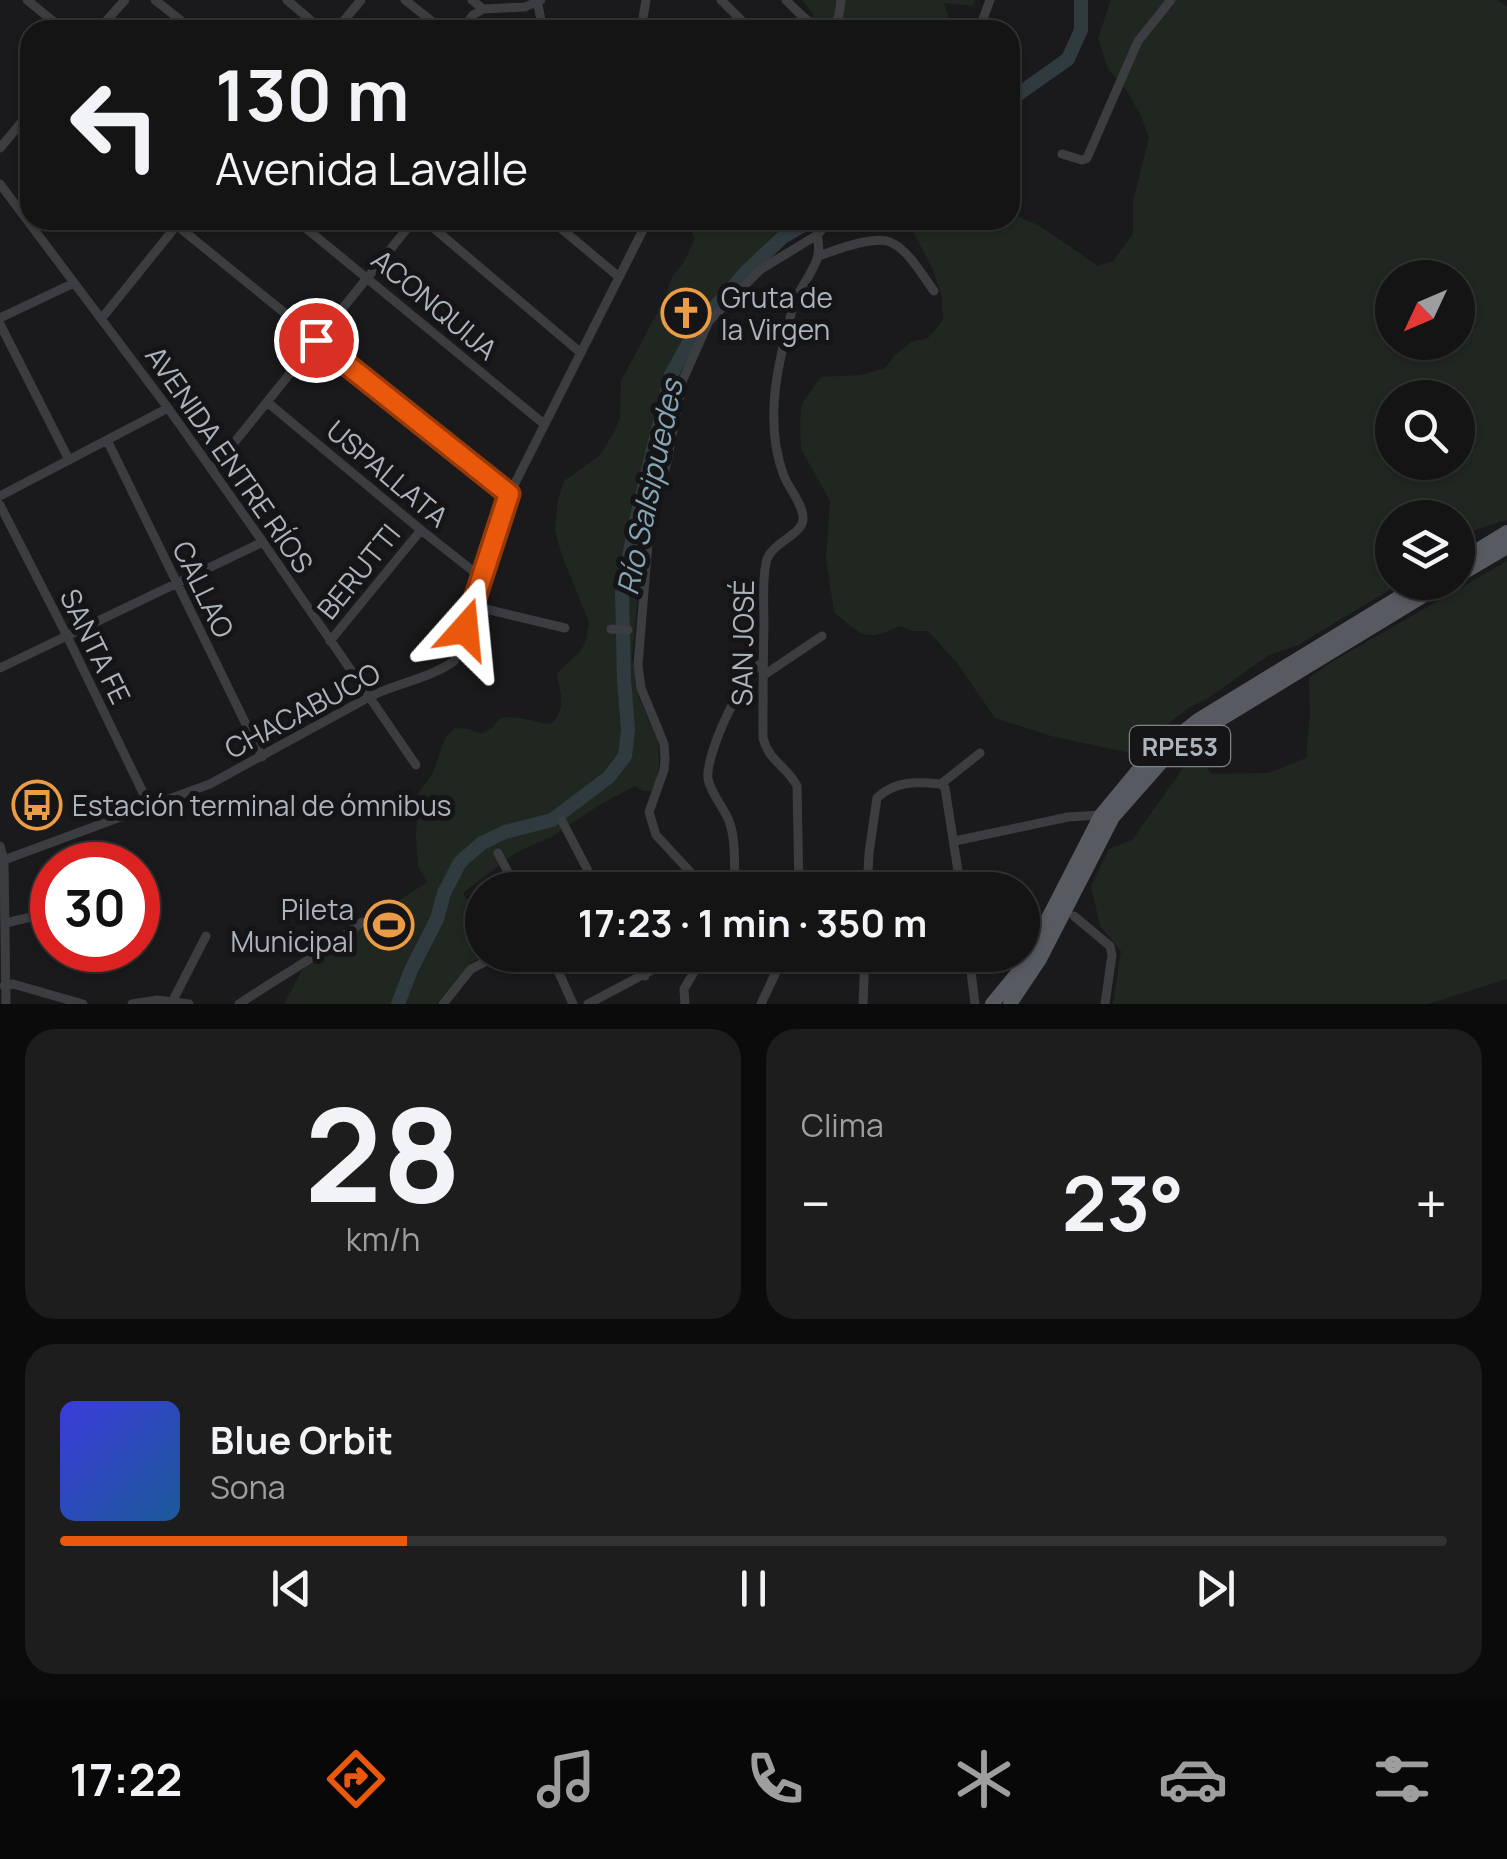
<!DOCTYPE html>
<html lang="es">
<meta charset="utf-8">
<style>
body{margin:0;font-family:Manrope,sans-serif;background:#1d1d1e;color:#f1f3f6;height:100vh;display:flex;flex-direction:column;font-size:38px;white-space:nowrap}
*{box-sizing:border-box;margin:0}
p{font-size:32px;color:#9d9ea0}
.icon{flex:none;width:55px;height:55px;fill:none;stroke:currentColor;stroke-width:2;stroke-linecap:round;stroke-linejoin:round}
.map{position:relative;height:1004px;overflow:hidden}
.details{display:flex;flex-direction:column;gap:25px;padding:25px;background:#0b0b0c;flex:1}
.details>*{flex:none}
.top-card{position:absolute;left:20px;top:20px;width:1000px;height:210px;border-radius:30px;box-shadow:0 2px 8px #0004,0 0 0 2px #333334;background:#141415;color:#f1f3f6;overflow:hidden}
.needle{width:65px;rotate:226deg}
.buttons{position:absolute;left:1375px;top:260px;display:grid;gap:20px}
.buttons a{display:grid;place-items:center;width:100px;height:100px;border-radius:50%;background:#141415;box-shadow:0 2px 8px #0004,0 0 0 2px #333334;font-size:50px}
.speed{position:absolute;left:30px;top:842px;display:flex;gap:20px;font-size:50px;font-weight:700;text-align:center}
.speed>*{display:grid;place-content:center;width:130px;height:130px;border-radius:50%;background:#141415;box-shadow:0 2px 8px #0004,0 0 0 2px #333334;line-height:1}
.speed .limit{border:15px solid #d22;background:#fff;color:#111}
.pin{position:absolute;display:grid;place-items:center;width:85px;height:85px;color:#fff;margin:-42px;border:5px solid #fff;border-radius:50%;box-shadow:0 2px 10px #0007}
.me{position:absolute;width:110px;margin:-55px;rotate:18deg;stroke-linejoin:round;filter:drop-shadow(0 0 8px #0008)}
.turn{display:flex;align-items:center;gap:35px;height:210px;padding:0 30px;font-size:45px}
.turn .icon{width:130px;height:130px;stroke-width:2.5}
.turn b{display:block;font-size:70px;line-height:85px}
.big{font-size:75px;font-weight:700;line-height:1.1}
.details .widget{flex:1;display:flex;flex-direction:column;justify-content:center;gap:15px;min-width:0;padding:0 35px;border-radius:30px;background:#1d1d1e}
.details .dial{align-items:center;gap:0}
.dial b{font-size:130px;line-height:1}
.song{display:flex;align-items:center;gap:30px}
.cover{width:120px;height:120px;border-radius:15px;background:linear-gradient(135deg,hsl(240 70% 55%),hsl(210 70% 35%))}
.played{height:10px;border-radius:5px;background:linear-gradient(90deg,#ea580c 25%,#333334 25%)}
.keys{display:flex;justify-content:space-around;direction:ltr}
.heat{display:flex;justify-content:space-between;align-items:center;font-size:55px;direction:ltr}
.details .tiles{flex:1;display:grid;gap:25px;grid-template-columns:1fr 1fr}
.widget:last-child{grid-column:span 2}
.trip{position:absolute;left:465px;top:872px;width:575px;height:100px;border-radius:50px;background:#141415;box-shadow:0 2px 8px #0004,0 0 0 2px #333334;font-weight:700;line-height:100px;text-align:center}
.menu{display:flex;height:160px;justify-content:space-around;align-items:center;background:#080808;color:#9d9ea0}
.menu .icon{width:70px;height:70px}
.menu .on{color:#ea580c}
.menu b{font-size:45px;color:#f1f3f6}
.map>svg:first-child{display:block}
.green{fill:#202720;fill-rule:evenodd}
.water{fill:#303b40}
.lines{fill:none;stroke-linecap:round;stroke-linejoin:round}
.river{stroke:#303b40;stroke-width:14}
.street{stroke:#3b3d41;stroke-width:9}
.primary{stroke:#575a60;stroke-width:14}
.route-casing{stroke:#983908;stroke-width:25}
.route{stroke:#ea580c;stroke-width:18}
.labels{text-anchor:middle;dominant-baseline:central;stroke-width:10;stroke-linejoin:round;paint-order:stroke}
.shield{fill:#151517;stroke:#7f848a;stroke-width:2.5}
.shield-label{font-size:25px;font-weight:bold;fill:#adb3bb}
.poi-label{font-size:28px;fill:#adb3bb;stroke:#151517;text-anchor:start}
.street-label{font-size:28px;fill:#adb3bb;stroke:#151517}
.water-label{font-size:30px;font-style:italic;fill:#86a5b4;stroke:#151517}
</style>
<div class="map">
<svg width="1507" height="1004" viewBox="0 0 1507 1004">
<rect width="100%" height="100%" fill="#1a1a1c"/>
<!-- green -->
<path class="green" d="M 802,0 L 975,0 L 973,6 L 944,3 L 951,25 L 948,30 L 797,30 L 814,15 Z
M 1111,0 L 1498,0 L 1507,7 L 1507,520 L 1458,535 L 1458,518 L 1392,518 L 1392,582 L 1401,583 L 1298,645 L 1269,655 L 1207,699 L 1190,707 L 1130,753 L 1051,736 L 995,718 L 957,663 L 928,631 L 913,631 L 899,626 C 866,643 861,635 834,612 L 826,558 L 830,501 L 801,449 L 800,423 L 802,403 L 821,377 L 861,375 L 885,368 L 896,354 L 911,342 L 928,338 L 943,320 L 942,297 L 933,270 L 907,220 L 1010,220 L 1010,213 L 1040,226 L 1098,266 L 1113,261 L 1133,234 L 1133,202 L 1149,138 L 1141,116 L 1127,91 L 1108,69 L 1098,38 ZM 1392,278 L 1458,278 L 1458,342 L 1392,342 ZM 1392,398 L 1458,398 L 1458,462 L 1392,462 Z
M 685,220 L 802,220 L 769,243 L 721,288 L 677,381 L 642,550 L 632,658 L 639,697 L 658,742 L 659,762 L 657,781 L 652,791 L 643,791 L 635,786 L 601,804 L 551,837 L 517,852 L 463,893 L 482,924 L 482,955 L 487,955 L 470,963 L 437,1004 L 284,1004 L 306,963 L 427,882 L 418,866 L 416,834 L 419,793 L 433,773 L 445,738 L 455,728 L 469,729 L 481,734 L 491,729 L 500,718 C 522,715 530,722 551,724 C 567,710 560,692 557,673 L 581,651 L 586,641 L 589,622 L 562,556 L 555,530 L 558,500 L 564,481 L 599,456 L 614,432 L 620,418 L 621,381 L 666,296 L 672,277 L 685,260 L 695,238 Z
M 1507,561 L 1507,979 L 1428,1004 L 1113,1004 L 1121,951 L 1100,926 L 1091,886 L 1109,849 L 1132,840 L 1194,753 L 1212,774 L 1268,773 L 1306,758 L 1310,714 L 1309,678 L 1330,663 Z"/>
<!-- water -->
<path class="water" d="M 393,909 L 404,918 L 384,941 L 374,931 Z"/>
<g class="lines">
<!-- river -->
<path class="river" d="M 1010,100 L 1068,59 L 1081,30 L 1081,0
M 398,1004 L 411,970 L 437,919 L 444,893 L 460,862 L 482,843 L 505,832 L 552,820 L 609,777 L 625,756 L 628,730 L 624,679 L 622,593 L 635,525 L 671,375 L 698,326 L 748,270 L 783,237 L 812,220"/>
<!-- street -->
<path class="street" d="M 27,0 L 64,30
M 155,0 L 193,30
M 287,0 L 322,30
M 405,0 L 443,30
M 472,0 L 483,9 L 525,7 L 541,0
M 537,0 L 543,30
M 721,0 L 751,30
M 786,0 C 807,21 837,55 841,0
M 98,30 L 125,0
M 336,30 L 361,0
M 462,30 L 473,15 L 483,9
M 641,30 L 646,0
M 979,30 L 990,0
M 0,148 L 30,112
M 1062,154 L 1082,160 L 1087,158 L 1138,41 L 1171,0
M 0,184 L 168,408 L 263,542 L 416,765
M 170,220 L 509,495
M 296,220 L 544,424
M 424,220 L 581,353
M 551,220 L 619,277
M 739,220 L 743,220
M 819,256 C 835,250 874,235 890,242 C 909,250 922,275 934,291
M 0,318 L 74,283
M 102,318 L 181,220
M 0,324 L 69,460
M 267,402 L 421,530 L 482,578
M 107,440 L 262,757
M 212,470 L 414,220
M 0,496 L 168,408
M 0,505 L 67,636 L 150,807
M 473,606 L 565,628
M 611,629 L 628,630
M 330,641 L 421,530
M 0,668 L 263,542
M 764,675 L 822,636
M 941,784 L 980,753
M 562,821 L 598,890
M 955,841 L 1068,817 L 1101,815
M 0,846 L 4,860 L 6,1004
M 498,853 L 517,890
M 0,863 L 4,860 L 210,784 L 369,697 C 396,683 429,679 454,661 L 509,495 L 648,220
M 707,890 L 656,835 L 649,812 L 664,770 L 665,759 L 664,744 L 641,688 L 638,665 L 649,531 L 667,462 L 682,382 L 709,321 L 760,270 L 817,235 L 831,220
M 733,890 L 735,882 C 734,863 736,839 729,821 C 723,806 711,794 708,779 C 705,755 742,675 763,662
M 799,890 L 797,786 C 787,766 769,762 763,738 C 763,700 763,662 764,624 C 764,603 762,583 766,563 C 770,542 804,535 803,518 C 803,504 789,489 784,476 C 769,437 772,396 781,356 C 785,339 789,321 794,304 C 803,278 825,264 817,235
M 867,890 L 869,853 L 877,798 C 895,780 918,782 941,784 L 945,788 L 961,890
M 1074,916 L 1110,946 L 1112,955 L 1105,1004
M 6,923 L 52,912
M 551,955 L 573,1004
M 633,955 L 645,976
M 969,955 L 975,1004
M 4,986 L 13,984 L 83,1004
M 132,1004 L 157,1000 L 189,1004
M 171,1004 L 206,936
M 239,1004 C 280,976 324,953 362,922
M 443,1004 L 471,969 L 499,955
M 588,1004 L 680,955
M 685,1004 L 684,989 L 704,955
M 761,1004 L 784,955
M 863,1004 L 865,955"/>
<!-- primary -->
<path class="primary" d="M 1458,562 L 1507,532
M 1458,576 L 1507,547
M 992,1004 L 1024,965 L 1101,815 L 1145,762 L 1198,720 L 1424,582
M 1010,1004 L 1040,959 L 1113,817 L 1166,757 L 1205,729 L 1446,582"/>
</g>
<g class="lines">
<!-- route casing -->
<g class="route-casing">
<path id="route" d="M 316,340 L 509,494 L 465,629"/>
</g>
<!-- route -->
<use href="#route" class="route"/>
</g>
<!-- icons -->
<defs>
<g id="church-ring" transform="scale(2.5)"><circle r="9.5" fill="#151517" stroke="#eb9c44" stroke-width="1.5"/><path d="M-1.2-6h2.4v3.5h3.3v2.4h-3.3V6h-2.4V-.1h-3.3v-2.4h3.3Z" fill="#eb9c44"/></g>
<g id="bus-ring" transform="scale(2.5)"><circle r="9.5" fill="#151517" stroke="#eb9c44" stroke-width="1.5"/><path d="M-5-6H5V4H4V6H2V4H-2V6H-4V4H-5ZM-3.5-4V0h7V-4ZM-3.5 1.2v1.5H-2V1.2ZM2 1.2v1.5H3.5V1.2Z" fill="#eb9c44"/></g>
<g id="stadium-ring" transform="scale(2.5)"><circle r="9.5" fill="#151517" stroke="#eb9c44" stroke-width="1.5"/><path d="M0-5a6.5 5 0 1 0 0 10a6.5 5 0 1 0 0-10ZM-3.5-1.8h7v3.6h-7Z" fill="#eb9c44"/></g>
</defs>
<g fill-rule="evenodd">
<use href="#church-ring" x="686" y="313"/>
<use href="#bus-ring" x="37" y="805"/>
<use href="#stadium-ring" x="389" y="925"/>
</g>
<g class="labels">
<!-- shield labels -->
<rect class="shield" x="1130" y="726" width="100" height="40" rx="8"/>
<g class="shield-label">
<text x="1180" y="746">RPE53</text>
</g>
<!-- poi labels -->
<g class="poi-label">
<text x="721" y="297">Gruta de<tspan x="721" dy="32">la Virgen</tspan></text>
<text x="72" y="805">Estación terminal de ómnibus</text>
<text x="354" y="909" text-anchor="end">Pileta<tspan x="354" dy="32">Municipal</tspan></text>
</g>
<!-- street labels -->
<g class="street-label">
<text transform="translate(435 304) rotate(40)">ACONQUIJA</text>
<text transform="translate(230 459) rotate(55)">AVENIDA ENTRE RÍOS</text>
<text transform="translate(388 473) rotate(40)">USPALLATA</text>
<text transform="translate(358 571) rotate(-51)">BERUTTI</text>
<text transform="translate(204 589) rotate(64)">CALLAO</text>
<text transform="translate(742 643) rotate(-89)">SAN JOSÉ</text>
<text transform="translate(96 646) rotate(64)">SANTA FE</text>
<text transform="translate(302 710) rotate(-28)">CHACABUCO</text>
</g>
<!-- water labels -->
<g class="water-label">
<text transform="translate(649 487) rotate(-78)">Río Salsipuedes</text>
</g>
</g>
</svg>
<div class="buttons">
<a><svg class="needle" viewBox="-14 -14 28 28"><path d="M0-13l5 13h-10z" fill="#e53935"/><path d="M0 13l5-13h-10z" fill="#9d9ea0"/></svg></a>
<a><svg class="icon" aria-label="search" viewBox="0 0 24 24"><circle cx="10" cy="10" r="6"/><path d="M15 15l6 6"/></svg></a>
<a><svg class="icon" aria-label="layers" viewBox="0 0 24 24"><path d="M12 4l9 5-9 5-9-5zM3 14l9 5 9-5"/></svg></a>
</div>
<div class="speed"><div class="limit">30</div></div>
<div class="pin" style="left:316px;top:340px;background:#d93025"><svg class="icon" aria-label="arrive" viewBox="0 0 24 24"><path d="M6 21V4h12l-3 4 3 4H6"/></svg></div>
<svg class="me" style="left:465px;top:629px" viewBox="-20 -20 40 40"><path d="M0-17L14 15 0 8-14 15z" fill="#ea580c" stroke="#fff" stroke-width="4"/></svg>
<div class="trip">17:23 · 1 min · 350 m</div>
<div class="top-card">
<div class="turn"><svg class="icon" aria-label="left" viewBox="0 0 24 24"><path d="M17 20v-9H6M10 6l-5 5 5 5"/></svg><div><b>130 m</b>Avenida Lavalle</div></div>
</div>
</div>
<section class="details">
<div class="tiles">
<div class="widget dial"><b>28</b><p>km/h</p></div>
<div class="widget"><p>Clima</p>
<div class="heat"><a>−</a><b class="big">23°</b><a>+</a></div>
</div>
<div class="widget">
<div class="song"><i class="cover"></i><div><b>Blue Orbit</b><p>Sona</p></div></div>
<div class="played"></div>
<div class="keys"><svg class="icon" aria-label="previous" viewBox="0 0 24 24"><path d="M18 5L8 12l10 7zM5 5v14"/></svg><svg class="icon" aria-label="pause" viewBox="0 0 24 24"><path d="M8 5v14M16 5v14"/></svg><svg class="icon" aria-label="next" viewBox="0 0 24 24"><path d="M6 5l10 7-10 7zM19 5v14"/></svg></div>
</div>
</div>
</section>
<nav class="menu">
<b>17:22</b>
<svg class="icon on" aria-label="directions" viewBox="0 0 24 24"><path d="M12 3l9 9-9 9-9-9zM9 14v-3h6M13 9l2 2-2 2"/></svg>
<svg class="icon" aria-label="music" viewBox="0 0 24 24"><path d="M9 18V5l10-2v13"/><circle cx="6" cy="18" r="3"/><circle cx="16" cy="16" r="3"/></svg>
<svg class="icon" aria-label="phone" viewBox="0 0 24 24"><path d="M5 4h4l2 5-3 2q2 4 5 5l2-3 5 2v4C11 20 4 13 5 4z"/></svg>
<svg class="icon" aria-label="climate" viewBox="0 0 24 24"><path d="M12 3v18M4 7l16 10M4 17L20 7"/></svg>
<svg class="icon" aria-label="car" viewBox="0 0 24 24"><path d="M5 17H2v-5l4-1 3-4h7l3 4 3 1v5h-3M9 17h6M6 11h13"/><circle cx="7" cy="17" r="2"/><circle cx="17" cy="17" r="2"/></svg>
<svg class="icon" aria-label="filters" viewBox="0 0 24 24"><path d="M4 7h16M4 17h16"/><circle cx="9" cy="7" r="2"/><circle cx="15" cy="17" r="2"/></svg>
</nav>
